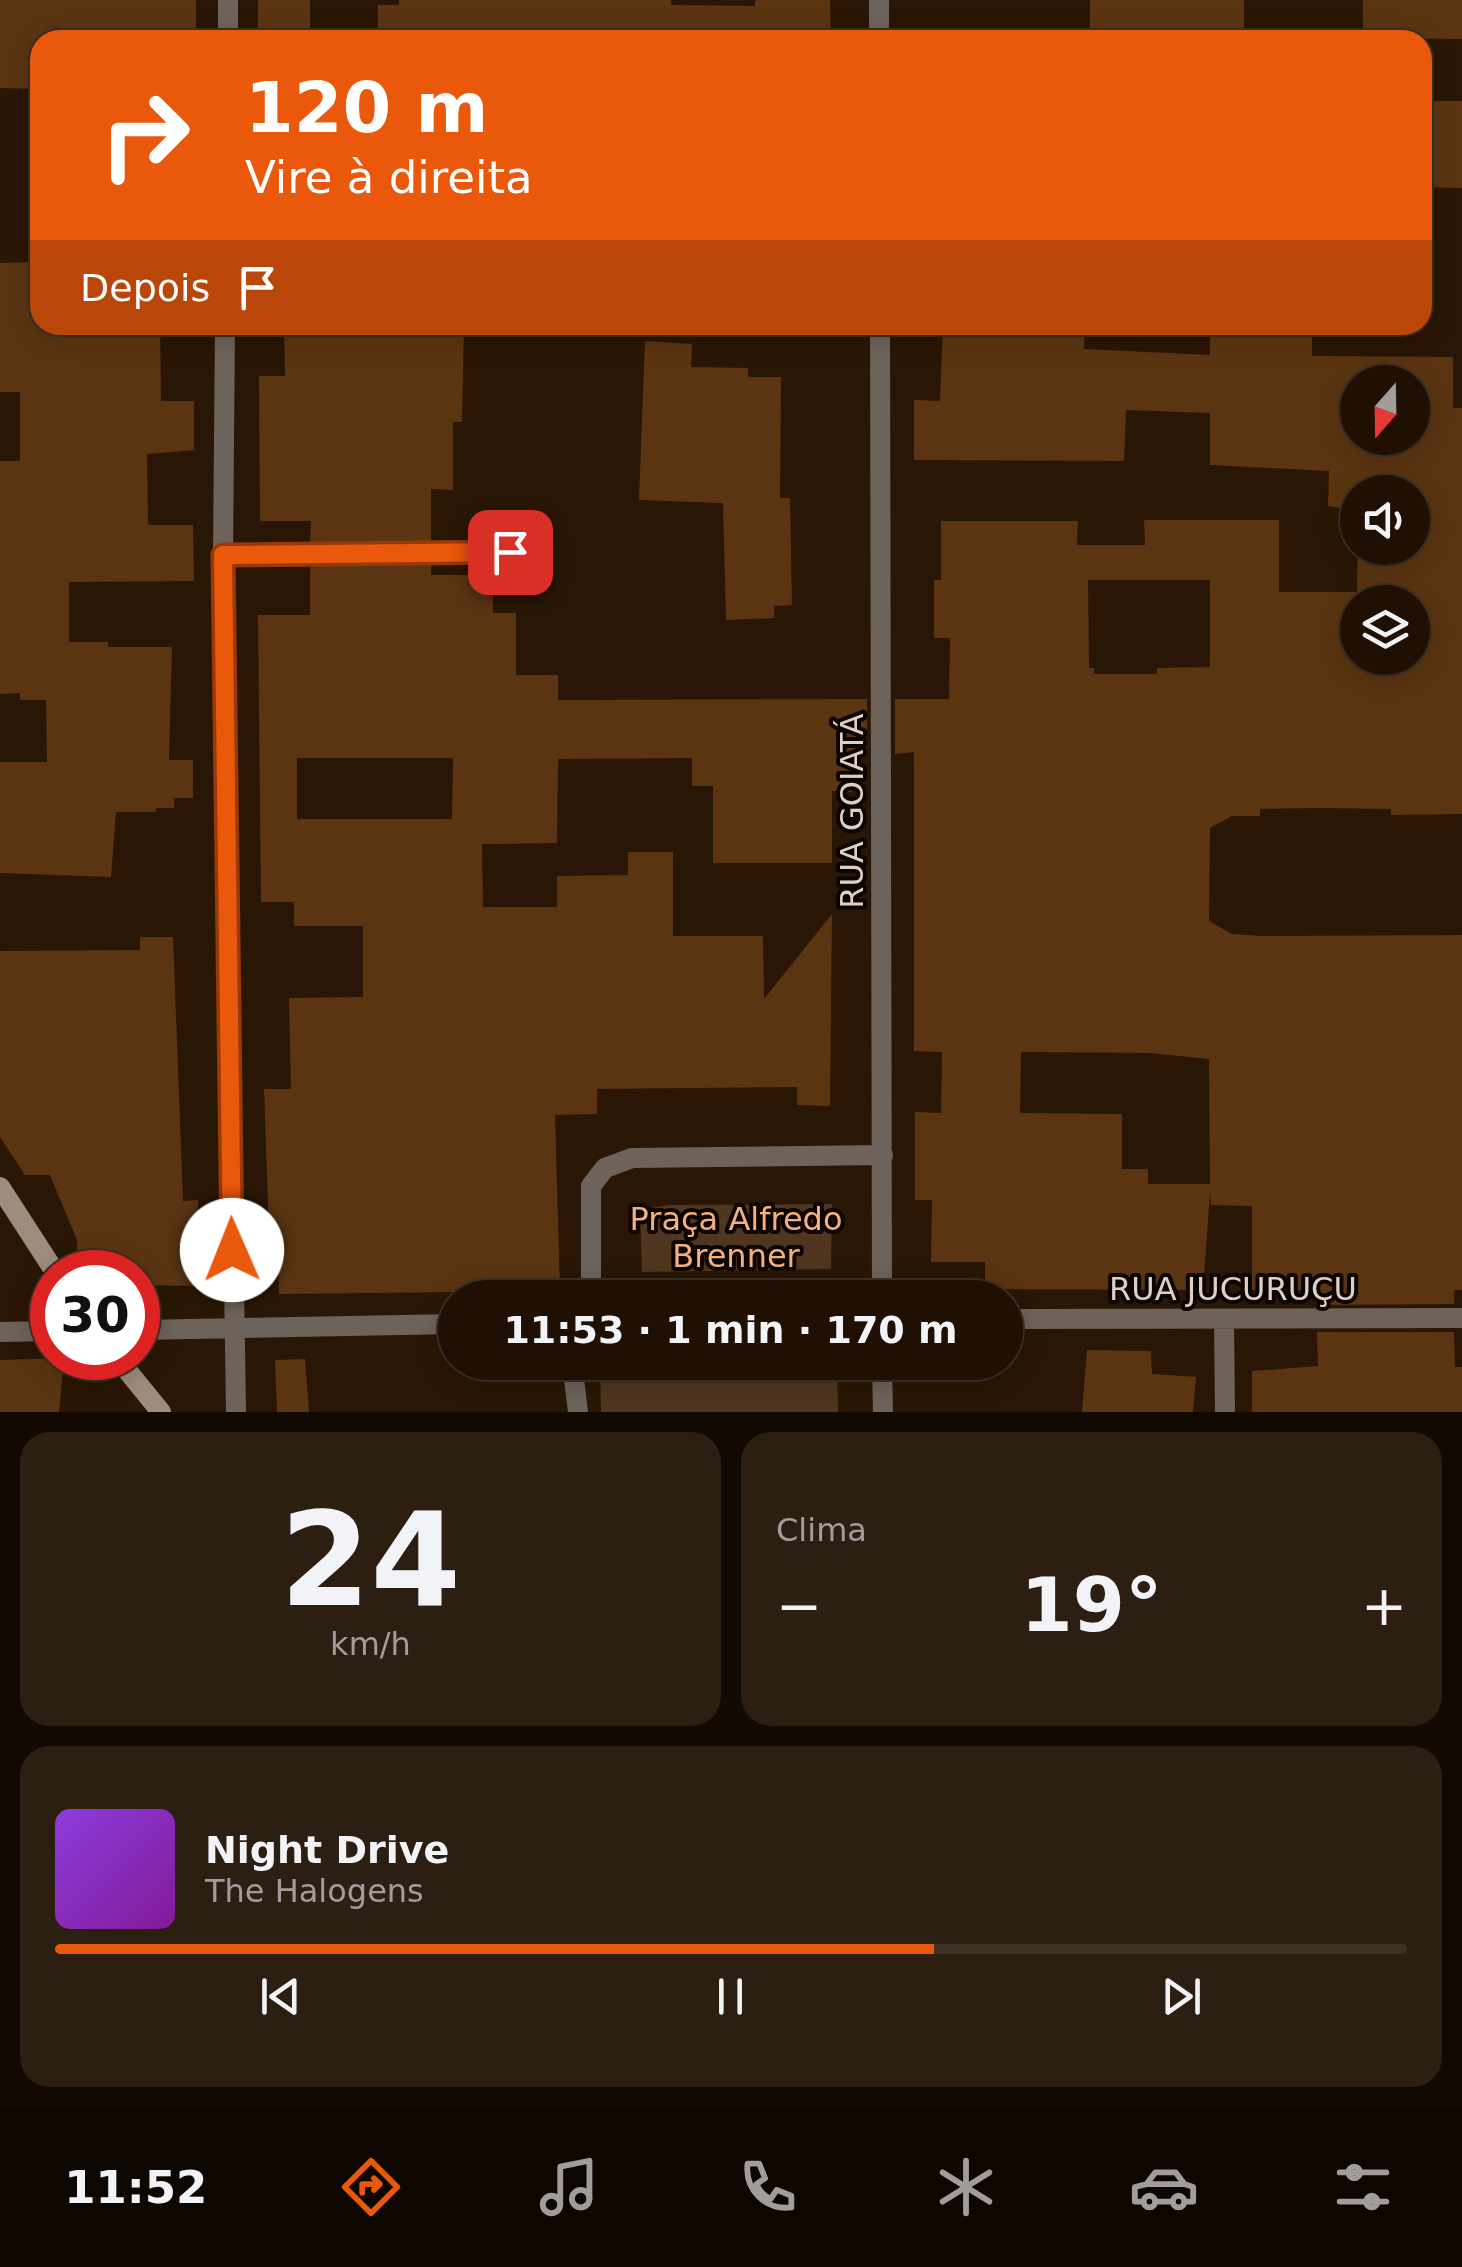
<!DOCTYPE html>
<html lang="pt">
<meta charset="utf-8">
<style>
body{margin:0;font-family:"DejaVu Sans",sans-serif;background:#2d1e12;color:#f1f3f6;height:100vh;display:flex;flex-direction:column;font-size:38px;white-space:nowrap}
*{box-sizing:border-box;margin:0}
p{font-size:32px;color:#a29d9a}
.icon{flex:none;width:55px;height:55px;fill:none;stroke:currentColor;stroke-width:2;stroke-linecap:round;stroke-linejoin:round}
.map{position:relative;height:1412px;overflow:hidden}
.details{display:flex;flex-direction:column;gap:20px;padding:20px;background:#120902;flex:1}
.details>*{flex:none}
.guide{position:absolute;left:30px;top:30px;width:1402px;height:305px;border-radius:30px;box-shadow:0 5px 25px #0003,0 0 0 2px #3d3025;background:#ea580c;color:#fff;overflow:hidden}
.needle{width:65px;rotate:200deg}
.fabs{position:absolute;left:1340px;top:365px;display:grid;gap:20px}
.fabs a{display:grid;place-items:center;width:90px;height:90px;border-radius:50%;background:#201003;box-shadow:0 5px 25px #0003,0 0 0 2px #3d3025;font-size:50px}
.speed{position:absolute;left:30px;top:1250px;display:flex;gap:20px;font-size:50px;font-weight:700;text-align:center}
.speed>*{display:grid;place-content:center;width:130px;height:130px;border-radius:50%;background:#201003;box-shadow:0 5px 25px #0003,0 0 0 2px #3d3025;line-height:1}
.speed .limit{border:15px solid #d22;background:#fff;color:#111}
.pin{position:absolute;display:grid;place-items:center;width:85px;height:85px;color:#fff;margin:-42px;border-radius:20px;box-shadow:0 5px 15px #0006}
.me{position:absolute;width:110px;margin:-55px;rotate:359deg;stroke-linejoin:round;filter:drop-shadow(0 0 8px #0008)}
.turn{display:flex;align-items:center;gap:35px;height:210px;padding:0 50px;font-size:45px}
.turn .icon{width:130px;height:130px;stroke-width:2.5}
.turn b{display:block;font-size:70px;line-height:85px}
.then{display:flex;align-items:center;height:95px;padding:0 50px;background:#0003;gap:20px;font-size:38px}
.big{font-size:75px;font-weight:800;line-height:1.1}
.details .card{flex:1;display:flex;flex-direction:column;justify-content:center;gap:15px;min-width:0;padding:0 35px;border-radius:30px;background:#2d1e12}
.details .dial{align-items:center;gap:0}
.dial b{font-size:130px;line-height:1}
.song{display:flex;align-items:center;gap:30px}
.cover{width:120px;height:120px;border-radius:15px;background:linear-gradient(135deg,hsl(270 70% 55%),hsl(290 70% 35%))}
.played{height:10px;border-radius:5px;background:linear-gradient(90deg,#ea580c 65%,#3d3025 65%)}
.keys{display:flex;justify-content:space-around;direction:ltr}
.heat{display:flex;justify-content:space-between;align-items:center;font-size:55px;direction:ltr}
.details .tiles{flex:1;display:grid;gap:20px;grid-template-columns:1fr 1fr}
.card:last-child{grid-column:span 2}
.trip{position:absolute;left:438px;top:1280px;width:585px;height:100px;border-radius:50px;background:#201003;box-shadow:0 5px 25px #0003,0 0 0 2px #3d3025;font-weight:800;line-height:100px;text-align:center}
.menu{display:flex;height:160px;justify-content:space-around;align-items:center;background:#0d0601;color:#a29d9a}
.menu .icon{width:70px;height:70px}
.menu .active{color:#ea580c}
.menu b{font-size:45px;color:#f1f3f6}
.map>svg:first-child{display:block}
.green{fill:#50351f}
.building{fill:#5b3512;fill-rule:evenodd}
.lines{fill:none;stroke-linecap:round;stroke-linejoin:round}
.service{stroke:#6e635a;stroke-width:15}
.minor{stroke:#6e635a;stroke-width:20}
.secondary{stroke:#9e8c7e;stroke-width:20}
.route-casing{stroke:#983908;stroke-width:25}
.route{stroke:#ea580c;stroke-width:18}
.labels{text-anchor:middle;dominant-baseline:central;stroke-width:8;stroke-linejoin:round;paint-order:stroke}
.street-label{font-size:32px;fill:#dfd0c5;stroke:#0c0501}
.park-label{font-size:32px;fill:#f4b17d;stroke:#0c0501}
</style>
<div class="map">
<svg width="1462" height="1412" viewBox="0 0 1462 1412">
<rect width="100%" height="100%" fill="#2a1604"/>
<!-- green -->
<path class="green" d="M 832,1204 L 831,1269 L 642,1272 L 640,1210 L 668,1205 Z
M 834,1363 L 837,1364 L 838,1412 L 601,1412 L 600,1365 Z"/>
<!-- building -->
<path class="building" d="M 0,0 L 196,0 L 196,40 L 40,40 L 40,89 L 0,88 Z
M 258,0 L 310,0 L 310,39 L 258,40 Z
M 399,0 L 671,0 L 671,5 L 755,6 L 755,0 L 830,0 L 831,40 L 378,40 L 378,5 L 399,5 Z
M 1090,0 L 1244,0 L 1244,40 L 1090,40 Z
M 1363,0 L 1462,0 L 1462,39 L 1363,38 Z
M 1422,101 L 1462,101 L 1462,188 L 1422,187 Z
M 40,262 L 40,325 L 160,325 L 161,401 L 194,401 L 194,450 L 147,454 L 148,525 L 193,525 L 194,581 L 69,582 L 69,642 L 108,642 L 108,647 L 172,647 L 169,760 L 193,760 L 193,798 L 174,798 L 174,808 L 156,808 L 156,812 L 116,812 L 111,877 L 0,873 L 0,762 L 47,762 L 46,700 L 20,700 L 20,693 L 0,694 L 0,461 L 20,461 L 20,392 L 0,392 L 0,263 Z
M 284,325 L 464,325 L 462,422 L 453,422 L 453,490 L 431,489 L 431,542 L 310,543 L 311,521 L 260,521 L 259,376 L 285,376 Z
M 943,325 L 1085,325 L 1084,349 L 1210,355 L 1210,325 L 1312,325 L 1312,356 L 1453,357 L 1453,408 L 1462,408 L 1462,814 L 1391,815 L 1391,809 L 1321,808 L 1260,809 L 1260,816 L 1232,816 L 1210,828 L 1209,921 L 1232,934 L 1261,936 L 1462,935 L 1462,1290 L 1454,1290 L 1454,1304 L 1316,1305 L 1316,1290 L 1252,1290 L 1252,1206 L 1211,1205 L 1210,1192 L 1203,1290 L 985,1289 L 985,1262 L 931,1262 L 932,1200 L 915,1200 L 915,1112 L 941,1113 L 942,1052 L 914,1051 L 914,752 L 895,754 L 895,699 L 949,699 L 950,638 L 934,638 L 934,580 L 941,580 L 941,521 L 1078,521 L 1077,545 L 1145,545 L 1144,520 L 1279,520 L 1279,592 L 1357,592 L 1358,534 L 1358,548 L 1412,548 L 1412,492 L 1358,492 L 1358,509 L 1347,509 L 1328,506 L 1329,471 L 1210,465 L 1210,413 L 1126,410 L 1124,461 L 914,460 L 914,400 L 940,401 ZM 1358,382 L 1412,382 L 1412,438 L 1358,438 ZM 1088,580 L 1210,580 L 1210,667 L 1157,668 L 1157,674 L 1094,674 L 1094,668 L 1089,668 ZM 1358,602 L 1412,602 L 1412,658 L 1358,658 ZM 1021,1052 L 1150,1053 L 1209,1059 L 1210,1184 L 1148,1184 L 1148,1169 L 1122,1169 L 1122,1114 L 1020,1113 Z
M 645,341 L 692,344 L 691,367 L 748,368 L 748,377 L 781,377 L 780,498 L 790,498 L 792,605 L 774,606 L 774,618 L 726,620 L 723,503 L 639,500 Z
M 431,564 L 431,575 L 493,575 L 493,613 L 516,613 L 516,675 L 558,675 L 558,700 L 867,699 L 867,756 L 853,757 L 852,792 L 832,791 L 832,863 L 713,863 L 713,786 L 692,786 L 692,758 L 558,759 L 557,843 L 482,844 L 483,907 L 557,907 L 557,876 L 628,875 L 628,852 L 673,852 L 673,936 L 763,936 L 764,999 L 832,914 L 830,1106 L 797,1105 L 797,1087 L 597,1089 L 597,1114 L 555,1115 L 560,1291 L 279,1294 L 278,1234 L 269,1234 L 264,1089 L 291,1089 L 289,998 L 363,997 L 363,926 L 294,926 L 294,902 L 261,902 L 258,615 L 310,615 L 310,565 ZM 297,758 L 453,758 L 452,819 L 297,819 Z
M 140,937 L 173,937 L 183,1201 L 198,1200 L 198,1286 L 138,1285 L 138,1272 L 93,1272 L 77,1250 L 77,1240 L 50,1175 L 25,1175 L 0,1137 L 0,951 L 140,950 Z
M 1317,1332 L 1454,1332 L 1455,1367 L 1462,1367 L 1462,1412 L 1252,1412 L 1252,1371 L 1318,1366 Z
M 1087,1350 L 1151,1351 L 1152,1374 L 1196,1377 L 1193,1412 L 1082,1412 Z
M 64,1358 L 59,1412 L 0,1412 L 0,1360 Z
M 305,1359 L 309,1412 L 277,1412 L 275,1360 Z"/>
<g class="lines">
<!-- service -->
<path class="service" d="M 223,555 L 510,552"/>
<!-- minor -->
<path class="minor" d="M 879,0 L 879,40
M 228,40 L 228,0
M 225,325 L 223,555 L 236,1412
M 880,325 L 882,1298
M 591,1298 L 591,1186 L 605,1168 L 632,1158 L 883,1155
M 1005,1319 L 1462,1318
M 1224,1319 L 1225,1412
M 138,1330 L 455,1324
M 0,1332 L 52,1331
M 572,1362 L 578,1412
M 882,1362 L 883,1412"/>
<!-- secondary -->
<path class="secondary" d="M 0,1187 L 55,1272
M 117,1358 L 161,1412"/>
</g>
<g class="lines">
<!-- route casing -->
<g class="route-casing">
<path id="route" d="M 232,1250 L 223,555 L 510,552"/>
</g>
<!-- route -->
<use href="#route" class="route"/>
</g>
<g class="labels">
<!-- street labels -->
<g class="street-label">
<text transform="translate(852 811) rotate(-90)">RUA GOIATÁ</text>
<text x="1233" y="1289">RUA JUCURUÇU</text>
</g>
<!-- park labels -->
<g class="park-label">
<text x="736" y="1219">Praça Alfredo<tspan x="736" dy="37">Brenner</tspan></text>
</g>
</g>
</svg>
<div class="fabs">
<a><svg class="needle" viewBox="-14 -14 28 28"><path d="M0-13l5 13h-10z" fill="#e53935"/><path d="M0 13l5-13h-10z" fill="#a29d9a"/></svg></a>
<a><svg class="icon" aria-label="sound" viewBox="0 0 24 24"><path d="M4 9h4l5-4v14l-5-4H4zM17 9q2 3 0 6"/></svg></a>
<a><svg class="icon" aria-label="layers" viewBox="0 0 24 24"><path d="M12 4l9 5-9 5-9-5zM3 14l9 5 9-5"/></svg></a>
</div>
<div class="speed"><div class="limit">30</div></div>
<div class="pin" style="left:510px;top:552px;background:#d93025"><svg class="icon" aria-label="arrive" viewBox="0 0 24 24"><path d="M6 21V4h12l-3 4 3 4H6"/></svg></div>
<svg class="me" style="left:232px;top:1250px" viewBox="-20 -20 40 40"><circle r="19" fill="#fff"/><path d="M0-13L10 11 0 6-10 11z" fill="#ea580c"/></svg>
<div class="trip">11:53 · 1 min · 170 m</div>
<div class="guide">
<div class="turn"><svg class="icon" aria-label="right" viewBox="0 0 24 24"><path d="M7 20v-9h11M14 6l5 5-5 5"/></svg><div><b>120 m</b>Vire à direita</div></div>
<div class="then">Depois<svg class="icon" aria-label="arrive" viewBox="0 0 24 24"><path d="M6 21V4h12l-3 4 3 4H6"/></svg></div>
</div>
</div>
<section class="details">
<div class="tiles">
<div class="card dial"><b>24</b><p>km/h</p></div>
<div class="card"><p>Clima</p>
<div class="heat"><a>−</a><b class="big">19°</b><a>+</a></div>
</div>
<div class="card">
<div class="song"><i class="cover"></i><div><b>Night Drive</b><p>The Halogens</p></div></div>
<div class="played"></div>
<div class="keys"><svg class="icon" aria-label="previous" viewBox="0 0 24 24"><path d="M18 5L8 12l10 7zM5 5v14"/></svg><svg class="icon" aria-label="pause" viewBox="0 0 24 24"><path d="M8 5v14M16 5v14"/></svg><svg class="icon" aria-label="next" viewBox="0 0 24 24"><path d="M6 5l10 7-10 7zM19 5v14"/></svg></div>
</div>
</div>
</section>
<nav class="menu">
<b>11:52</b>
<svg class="icon active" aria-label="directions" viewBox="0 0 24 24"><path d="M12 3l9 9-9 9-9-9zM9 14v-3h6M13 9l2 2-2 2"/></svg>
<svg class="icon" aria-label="music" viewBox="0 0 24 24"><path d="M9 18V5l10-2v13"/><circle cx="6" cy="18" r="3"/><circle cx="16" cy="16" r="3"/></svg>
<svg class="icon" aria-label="phone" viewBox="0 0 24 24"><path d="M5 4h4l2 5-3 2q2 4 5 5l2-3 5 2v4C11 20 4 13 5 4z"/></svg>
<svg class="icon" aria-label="climate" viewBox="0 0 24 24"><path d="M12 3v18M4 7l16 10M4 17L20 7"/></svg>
<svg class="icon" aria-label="car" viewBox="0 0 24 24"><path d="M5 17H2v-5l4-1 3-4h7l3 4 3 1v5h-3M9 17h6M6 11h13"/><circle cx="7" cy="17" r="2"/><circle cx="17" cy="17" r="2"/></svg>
<svg class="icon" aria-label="filters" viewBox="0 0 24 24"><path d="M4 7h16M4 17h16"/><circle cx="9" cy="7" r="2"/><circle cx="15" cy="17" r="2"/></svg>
</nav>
